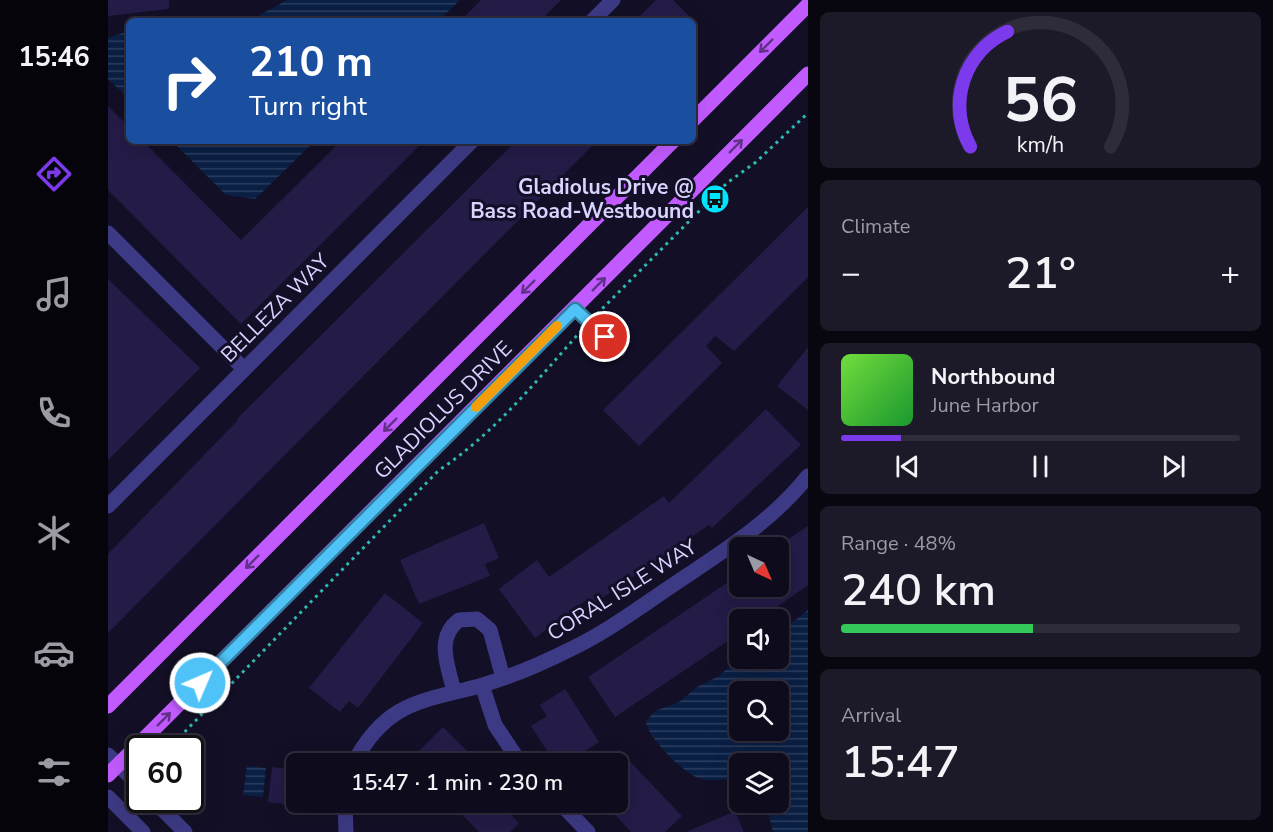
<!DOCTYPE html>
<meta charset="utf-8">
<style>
body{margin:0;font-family:"Nunito Sans",sans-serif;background:#1c1929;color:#f1f3f6;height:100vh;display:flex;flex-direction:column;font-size:22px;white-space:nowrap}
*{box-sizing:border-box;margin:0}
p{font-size:20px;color:#9b9ba3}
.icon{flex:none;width:33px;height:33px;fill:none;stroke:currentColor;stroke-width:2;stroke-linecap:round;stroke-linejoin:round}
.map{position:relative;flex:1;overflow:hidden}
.side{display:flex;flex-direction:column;gap:12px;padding:12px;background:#08060f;width:465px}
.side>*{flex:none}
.banner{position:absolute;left:18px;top:18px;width:570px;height:126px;border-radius:9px;box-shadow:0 6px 24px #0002,0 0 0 2px #2e2b3b;background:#1a4fa0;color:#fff;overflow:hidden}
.needle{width:39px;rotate:136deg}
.tools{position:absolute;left:621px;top:537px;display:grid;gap:12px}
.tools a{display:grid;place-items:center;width:60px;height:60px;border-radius:9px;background:#0e0b1c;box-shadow:0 6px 24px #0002,0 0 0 2px #2e2b3b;font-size:30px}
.speed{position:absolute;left:18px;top:735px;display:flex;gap:12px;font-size:30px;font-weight:700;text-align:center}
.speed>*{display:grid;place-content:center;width:78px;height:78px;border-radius:50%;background:#0e0b1c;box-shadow:0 6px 24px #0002,0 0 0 2px #2e2b3b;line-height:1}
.speed .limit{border:3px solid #111;border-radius:9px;background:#fff;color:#111}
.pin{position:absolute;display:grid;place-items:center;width:51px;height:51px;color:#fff;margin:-26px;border:3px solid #fff;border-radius:50%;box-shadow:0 2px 6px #0007}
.me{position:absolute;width:66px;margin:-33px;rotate:45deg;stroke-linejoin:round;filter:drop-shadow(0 0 4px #0008)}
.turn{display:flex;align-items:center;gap:21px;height:126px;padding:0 24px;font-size:27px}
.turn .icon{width:78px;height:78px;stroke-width:2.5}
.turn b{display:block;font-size:42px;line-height:51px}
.big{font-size:45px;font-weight:600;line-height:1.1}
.side .card{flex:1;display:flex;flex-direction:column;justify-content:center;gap:9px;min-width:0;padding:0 21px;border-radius:9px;background:#1c1929}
.side .dial{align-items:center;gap:0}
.dial svg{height:156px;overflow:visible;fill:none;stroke:#2e2b3b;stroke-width:7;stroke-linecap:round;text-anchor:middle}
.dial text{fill:#f1f3f6;stroke:none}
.song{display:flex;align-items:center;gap:18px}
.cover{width:72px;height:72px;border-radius:9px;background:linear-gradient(135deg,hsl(100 70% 55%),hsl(130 70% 35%))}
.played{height:6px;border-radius:3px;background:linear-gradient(90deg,#7c3aed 15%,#2e2b3b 15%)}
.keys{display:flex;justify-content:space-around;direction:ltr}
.heat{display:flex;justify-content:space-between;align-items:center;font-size:33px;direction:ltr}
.charge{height:9px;border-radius:4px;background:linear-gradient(90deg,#34c759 48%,#2e2b3b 0)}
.trip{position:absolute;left:178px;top:753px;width:342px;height:60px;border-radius:9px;background:#0e0b1c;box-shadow:0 6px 24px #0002,0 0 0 2px #2e2b3b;font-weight:600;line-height:60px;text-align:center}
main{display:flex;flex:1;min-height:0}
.tab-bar{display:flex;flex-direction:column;width:108px;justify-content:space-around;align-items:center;background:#06040b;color:#9b9ba3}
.tab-bar .icon{width:42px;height:42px}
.tab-bar .current{color:#7c3aed}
.tab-bar b{font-size:27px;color:#f1f3f6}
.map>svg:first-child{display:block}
.water{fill:url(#water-rules);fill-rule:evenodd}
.building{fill:#241b47}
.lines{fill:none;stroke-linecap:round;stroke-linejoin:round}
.path{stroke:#2fb8b0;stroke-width:3;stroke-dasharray:3 4.5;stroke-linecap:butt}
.service{stroke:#3d3a85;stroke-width:8}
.minor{stroke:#3d3a85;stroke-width:15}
.primary{stroke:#c25bff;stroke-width:15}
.oneway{stroke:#623188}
.route-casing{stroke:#337fa1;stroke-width:15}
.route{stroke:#4fc3f7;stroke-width:10}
.slow{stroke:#f59e0b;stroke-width:10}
.labels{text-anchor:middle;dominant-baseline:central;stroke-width:6;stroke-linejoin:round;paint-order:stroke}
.poi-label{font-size:21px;font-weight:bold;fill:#d9d4ff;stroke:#130f26;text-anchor:end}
.street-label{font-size:21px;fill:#d9d4ff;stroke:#130f26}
</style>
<main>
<nav class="tab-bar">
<b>15:46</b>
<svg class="icon current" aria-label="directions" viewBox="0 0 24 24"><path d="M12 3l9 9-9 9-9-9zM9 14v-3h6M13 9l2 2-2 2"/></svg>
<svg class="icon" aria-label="music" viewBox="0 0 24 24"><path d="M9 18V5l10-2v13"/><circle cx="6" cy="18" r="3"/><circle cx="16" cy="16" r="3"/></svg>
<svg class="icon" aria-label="phone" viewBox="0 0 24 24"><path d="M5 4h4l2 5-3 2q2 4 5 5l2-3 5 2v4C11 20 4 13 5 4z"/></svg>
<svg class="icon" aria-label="climate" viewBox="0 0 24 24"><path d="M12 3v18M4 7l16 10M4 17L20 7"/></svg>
<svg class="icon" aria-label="car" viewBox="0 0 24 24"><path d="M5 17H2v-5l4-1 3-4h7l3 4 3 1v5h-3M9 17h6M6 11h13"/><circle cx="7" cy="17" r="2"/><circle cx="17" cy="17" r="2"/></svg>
<svg class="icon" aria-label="filters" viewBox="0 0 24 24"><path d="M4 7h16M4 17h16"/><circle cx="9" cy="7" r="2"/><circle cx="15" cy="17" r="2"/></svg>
</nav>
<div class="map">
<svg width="700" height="832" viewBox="0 0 700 832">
<defs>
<pattern id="water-rules" width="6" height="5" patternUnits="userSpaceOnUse" patternTransform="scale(1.5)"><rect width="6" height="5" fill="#0a1f44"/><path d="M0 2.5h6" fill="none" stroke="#2d3f60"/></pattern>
</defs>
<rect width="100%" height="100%" fill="#130f26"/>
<!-- water -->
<path class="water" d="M 179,0 L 352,0 L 330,21 L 141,21 Z
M 21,31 L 21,99 L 0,79 L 0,38 Z
M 64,141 L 207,141 L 147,199 L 118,195 Z
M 700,610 L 700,832 L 665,832 L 658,803 L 670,802 L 670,764 L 632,764 L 631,778 C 618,779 603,782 590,778 C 576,773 538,736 538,721 L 547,711 L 571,702 L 589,687 L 611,676 L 631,658 L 670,658 L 671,633 ZM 632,692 L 670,692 L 670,730 L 632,730 Z
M 139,766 L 158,768 L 155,797 L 135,795 Z"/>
<!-- building -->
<path class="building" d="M 0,0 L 61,0 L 61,9 L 0,16 Z
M 373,0 L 453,0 L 432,21 L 352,21 Z
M 548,0 L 565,0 L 586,21 L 527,21 Z
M 0,106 L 21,127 L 21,141 L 35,141 L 133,240 L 233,141 L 316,141 L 133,324 L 0,190 Z
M 408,141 L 489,141 L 0,633 L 0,554 L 130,420 L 129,419 Z
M 700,207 L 700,277 L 626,351 L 607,336 L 598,346 L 614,363 L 531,446 L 495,410 Z
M 0,279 L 92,368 L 0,460 Z
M 700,347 L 700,410 L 669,386 Z
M 658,409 L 693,445 L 604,528 L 601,525 L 484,605 L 480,599 L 427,638 L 391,589 L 429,560 L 441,577 L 556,496 L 561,503 Z
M 376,523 L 391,558 L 377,564 L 382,576 L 311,604 L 292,560 Z
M 700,526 L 700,585 L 651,620 L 632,620 L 632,633 L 507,717 L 480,677 L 632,574 L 632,586 L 670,586 L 670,546 Z
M 277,593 L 315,623 L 250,708 L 241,701 L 232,712 L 201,688 Z
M 457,689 L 491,742 L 459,763 L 453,754 L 445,760 L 423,726 L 439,716 L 432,705 Z
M 335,727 L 372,764 L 298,764 Z
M 510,749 L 574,816 L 557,832 L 523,832 L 495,802 L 510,802 Z
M 164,767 L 189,770 L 184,805 L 160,802 Z
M 342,802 L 412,802 L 401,813 L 411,823 L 402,832 L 371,832 Z
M 627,811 L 636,832 L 578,832 Z"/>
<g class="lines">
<!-- path -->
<path class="path" d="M 489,314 L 619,183 L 648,162 L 700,113
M 61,748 L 330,471 C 388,432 428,381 474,330"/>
<!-- service -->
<path class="service" d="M 467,309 L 513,352"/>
<!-- minor -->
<path class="minor" d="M 484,21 L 505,0
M 0,233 L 136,369
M 0,506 L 364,141
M 374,685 L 387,725 L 413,764
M 346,691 C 340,666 327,638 351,620 L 369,619 L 382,630 L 395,678
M 0,755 L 32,786
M 245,764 C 279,700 314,702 375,685 C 405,676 435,663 463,649 C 497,633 528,610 559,589 C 609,555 662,524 700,476
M 0,797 L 35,832
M 45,800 L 77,832
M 237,802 L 238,832
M 451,802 L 480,832"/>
<!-- primary -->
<path class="primary" d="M 585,120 L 700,5
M 0,706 L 565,141
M 0,775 L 700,74"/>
</g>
<!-- one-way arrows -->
<defs><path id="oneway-shaft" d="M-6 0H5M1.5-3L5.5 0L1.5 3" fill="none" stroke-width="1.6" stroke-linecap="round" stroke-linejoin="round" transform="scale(1.5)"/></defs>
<g class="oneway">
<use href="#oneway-shaft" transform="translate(658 46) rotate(135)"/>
<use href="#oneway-shaft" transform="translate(628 146) rotate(-45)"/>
<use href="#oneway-shaft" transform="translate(491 284) rotate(-45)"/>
<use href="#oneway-shaft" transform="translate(420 287) rotate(135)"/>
<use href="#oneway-shaft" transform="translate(282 425) rotate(135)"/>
<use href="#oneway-shaft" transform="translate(144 562) rotate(135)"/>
<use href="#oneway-shaft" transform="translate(56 719) rotate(-45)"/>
</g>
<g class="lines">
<!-- route casing -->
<g class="route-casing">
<path id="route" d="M 92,683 L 467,309 L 497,337"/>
</g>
<!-- route -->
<use href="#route" class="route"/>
<!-- slow -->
<path class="slow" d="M 368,407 L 449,326"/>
</g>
<!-- icons -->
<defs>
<g id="bus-disc" transform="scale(1.5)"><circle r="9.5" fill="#00e5ff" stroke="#130f26"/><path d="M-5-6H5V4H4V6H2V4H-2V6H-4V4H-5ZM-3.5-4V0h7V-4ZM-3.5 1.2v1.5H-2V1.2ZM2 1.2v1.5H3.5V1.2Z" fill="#111"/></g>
</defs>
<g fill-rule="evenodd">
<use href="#bus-disc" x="607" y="199"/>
</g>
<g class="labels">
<!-- poi labels -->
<g class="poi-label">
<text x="586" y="187">Gladiolus Drive @<tspan x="586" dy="24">Bass Road-Westbound</tspan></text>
</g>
<!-- street labels -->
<g class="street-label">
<text transform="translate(167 308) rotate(-45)">BELLEZA WAY</text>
<text transform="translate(335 410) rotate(-45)">GLADIOLUS DRIVE</text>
<text transform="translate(514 590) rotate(-32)">CORAL ISLE WAY</text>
</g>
</g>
</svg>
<div class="tools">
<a><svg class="needle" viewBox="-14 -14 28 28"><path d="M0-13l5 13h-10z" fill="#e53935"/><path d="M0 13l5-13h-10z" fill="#9b9ba3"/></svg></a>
<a><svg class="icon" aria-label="sound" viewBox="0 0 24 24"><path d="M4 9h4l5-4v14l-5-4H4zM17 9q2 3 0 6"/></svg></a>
<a><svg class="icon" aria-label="search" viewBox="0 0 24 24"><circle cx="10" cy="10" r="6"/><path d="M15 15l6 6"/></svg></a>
<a><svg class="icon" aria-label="layers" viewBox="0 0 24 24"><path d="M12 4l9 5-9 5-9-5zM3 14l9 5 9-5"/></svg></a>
</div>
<div class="speed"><div class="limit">60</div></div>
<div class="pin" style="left:497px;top:337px;background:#d93025"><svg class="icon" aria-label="arrive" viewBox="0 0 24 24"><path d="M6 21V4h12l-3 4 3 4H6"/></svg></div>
<svg class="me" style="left:92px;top:683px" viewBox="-20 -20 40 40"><circle r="17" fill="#4fc3f7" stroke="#fff" stroke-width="3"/><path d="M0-11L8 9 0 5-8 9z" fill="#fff"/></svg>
<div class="trip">15:47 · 1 min · 230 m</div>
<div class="banner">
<div class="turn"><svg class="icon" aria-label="right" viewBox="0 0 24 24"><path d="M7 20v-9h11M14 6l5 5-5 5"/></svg><div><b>210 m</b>Turn right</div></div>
</div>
</div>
<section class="side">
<div class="card dial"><svg viewBox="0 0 100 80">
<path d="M14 69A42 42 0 1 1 86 69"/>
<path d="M14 69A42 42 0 0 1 33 10" stroke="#7c3aed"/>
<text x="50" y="56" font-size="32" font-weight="700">56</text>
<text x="50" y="72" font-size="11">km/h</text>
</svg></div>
<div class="card"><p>Climate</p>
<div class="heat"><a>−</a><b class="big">21°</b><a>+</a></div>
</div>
<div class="card">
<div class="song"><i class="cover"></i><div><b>Northbound</b><p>June Harbor</p></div></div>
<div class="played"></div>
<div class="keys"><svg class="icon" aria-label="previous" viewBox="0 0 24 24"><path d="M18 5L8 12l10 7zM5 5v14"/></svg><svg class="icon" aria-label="pause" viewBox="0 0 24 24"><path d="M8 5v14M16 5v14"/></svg><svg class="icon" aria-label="next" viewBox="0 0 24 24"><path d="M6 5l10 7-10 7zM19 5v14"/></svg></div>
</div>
<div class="card"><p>Range · 48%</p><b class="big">240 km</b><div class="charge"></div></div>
<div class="card"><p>Arrival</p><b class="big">15:47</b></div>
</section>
</main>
